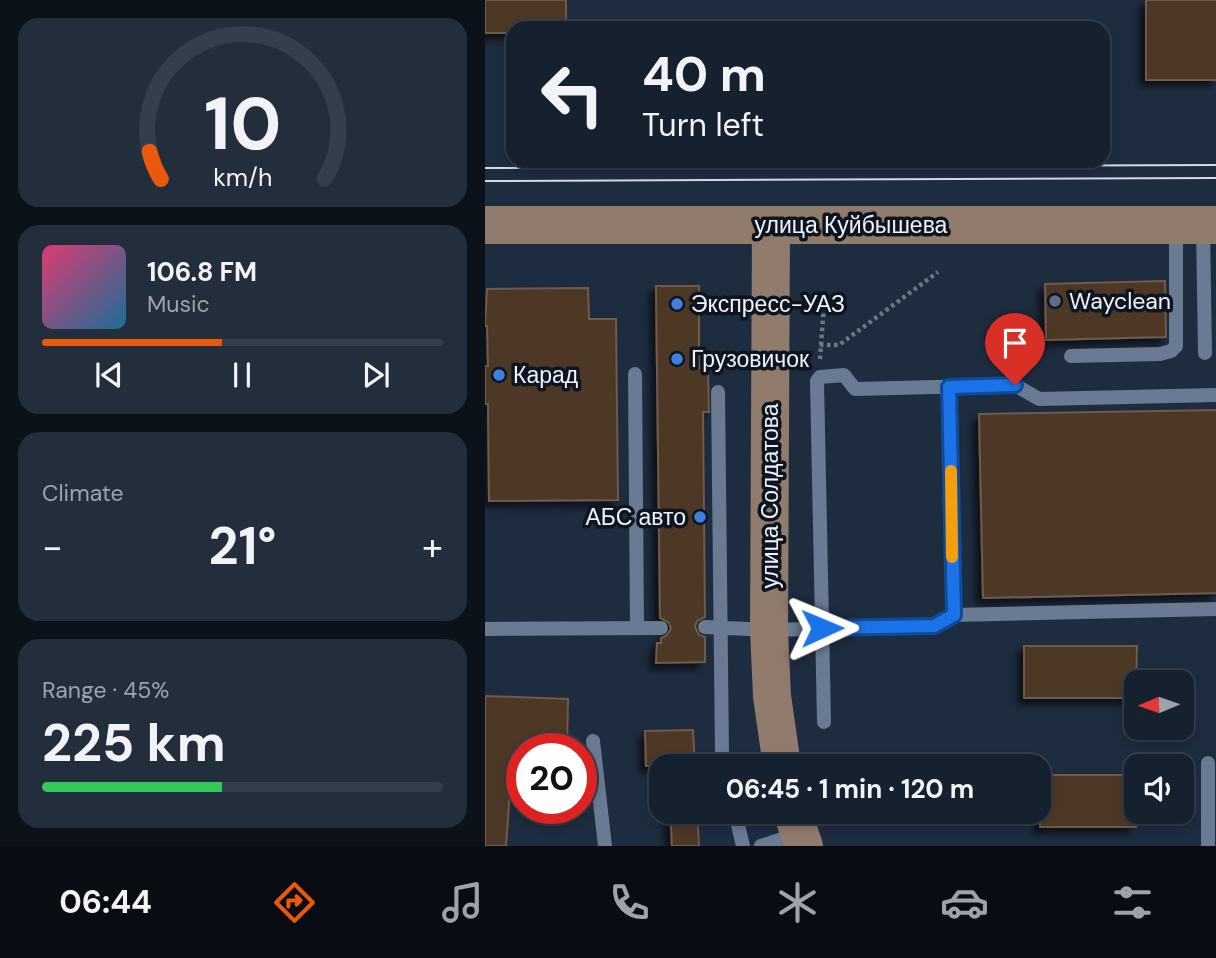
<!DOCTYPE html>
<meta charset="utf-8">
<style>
body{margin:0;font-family:"DM Sans",sans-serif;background:#232e3c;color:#f1f3f6;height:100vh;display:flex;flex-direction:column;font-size:26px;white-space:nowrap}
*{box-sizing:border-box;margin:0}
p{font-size:23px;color:#9ea3ab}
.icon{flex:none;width:38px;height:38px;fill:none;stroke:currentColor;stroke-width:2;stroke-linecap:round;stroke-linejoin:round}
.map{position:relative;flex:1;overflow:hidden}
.details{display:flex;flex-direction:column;gap:18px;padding:18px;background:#0c121a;width:485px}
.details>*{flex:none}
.top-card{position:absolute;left:21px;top:21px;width:604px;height:147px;border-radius:21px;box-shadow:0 4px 10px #0003,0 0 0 2px #353e4c;background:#162130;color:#f1f3f6;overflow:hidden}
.needle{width:46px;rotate:268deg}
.buttons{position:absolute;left:639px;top:670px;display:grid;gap:14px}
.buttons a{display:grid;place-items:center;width:70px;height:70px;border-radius:14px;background:#162130;box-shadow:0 4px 10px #0003,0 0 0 2px #353e4c;font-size:35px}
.speed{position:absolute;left:21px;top:733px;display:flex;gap:14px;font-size:35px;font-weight:700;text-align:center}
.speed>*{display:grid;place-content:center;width:91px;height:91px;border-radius:50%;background:#162130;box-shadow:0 4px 10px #0003,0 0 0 2px #353e4c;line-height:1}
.speed .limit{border:10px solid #d22;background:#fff;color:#111}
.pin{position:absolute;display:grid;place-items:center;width:60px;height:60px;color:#fff;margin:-72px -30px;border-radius:50% 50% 50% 0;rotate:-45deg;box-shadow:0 0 7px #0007}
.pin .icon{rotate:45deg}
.me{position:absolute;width:77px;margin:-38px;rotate:89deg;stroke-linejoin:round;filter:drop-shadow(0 0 5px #0008)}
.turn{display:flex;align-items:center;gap:24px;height:147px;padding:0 21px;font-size:32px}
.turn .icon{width:91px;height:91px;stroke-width:2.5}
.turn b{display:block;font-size:49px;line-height:60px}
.big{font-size:52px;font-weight:700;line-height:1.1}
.details .widget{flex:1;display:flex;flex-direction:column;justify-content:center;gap:10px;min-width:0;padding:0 24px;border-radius:21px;background:#232e3c}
.details .dial{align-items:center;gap:0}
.dial svg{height:182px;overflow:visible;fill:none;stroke:#353e4c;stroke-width:7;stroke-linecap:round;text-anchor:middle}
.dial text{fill:#f1f3f6;stroke:none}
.song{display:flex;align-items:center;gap:21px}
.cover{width:84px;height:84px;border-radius:10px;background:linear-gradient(135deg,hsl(340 70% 55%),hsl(200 70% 35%))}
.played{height:7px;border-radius:4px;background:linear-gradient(90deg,#ea580c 45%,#353e4c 45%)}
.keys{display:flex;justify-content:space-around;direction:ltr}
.heat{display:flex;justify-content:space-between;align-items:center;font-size:38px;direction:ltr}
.charge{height:10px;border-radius:5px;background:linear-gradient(90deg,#34c759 45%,#353e4c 0)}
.trip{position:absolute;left:164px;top:754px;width:402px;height:70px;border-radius:21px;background:#162130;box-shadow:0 4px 10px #0003,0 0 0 2px #353e4c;font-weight:700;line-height:70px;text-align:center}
.tab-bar{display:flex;height:112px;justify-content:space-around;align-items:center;background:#090d13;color:#9ea3ab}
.tab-bar .icon{width:49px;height:49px}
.tab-bar .on{color:#ea580c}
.tab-bar b{font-size:32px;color:#f1f3f6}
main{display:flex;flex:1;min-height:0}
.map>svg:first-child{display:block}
.building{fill:#4d3726;stroke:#725a48;stroke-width:2;filter:url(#shadow)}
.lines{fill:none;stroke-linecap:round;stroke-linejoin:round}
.path{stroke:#6b7787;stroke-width:4.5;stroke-dasharray:3.5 3.5;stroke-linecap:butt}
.lane{stroke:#697a92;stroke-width:14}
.secondary{stroke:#907b6c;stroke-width:38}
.tram{stroke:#d2dae6;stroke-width:2}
.route-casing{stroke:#114b97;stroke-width:18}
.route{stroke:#1a73e8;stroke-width:12}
.slow{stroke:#f59e0b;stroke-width:12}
.service-dot{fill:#5c6f8a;stroke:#0e151e;stroke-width:2.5}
.shop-dot{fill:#3f7fe0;stroke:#0e151e;stroke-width:2.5}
.labels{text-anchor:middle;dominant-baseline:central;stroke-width:7;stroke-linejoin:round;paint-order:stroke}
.street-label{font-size:23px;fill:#ecf3fe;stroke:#0e151e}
.poi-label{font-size:23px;fill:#ecf3fe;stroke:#0e151e;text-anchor:start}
</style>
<main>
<section class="details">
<div class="widget dial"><svg viewBox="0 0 100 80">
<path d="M14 69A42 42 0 1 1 86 69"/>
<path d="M14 69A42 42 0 0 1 9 57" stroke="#ea580c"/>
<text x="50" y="56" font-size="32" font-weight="700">10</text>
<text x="50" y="72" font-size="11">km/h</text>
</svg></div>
<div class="widget">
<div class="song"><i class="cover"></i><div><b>106.8 FM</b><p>Music</p></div></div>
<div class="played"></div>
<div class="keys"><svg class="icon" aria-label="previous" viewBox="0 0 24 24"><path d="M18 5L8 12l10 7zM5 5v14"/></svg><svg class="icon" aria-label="pause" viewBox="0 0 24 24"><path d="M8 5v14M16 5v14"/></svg><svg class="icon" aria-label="next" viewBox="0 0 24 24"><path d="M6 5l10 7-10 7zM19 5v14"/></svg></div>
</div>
<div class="widget"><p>Climate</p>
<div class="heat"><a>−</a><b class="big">21°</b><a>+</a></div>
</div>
<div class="widget"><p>Range · 45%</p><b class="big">225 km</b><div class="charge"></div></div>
</section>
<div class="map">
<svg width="732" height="846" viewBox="0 0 732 846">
<defs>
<filter id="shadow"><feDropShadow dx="-6" dy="6" stdDeviation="3.5" flood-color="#0009"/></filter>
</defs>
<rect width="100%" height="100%" fill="#1e2c40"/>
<!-- building -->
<path class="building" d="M 0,0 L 81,0 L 81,28 L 28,28 L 28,33 L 0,33 Z
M 661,0 L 732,0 L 732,80 L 661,80 Z
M 680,281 L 681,337 L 561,340 L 560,284 Z
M 171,286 L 214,286 L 214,368 L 223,368 L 224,412 L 218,412 L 220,617 L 212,621 L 210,627 L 214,635 L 220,637 L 220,662 L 171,663 L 172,643 L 176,643 L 176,638 L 181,636 L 186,629 L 184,623 L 175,618 Z
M 103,288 L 104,319 L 131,319 L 133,500 L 4,501 L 3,404 L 0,404 L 0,366 L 3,366 L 2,326 L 0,326 L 2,289 Z
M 732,410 L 732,593 L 498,598 L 494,414 Z
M 539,646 L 652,646 L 651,698 L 539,698 Z
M 0,696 L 83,699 L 82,749 L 37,749 L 37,762 L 27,762 L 21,846 L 0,846 Z
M 208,730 L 210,766 L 161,766 L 160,731 Z
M 555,775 L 651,775 L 651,827 L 555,827 Z
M 185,812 L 212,812 L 214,846 L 187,846 Z"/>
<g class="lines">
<!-- path -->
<path class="path" d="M 335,345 L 354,345 L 453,272
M 335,359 L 340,290"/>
<!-- lane -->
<path class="lane" d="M 718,226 L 720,353
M 586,356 L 675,354 L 686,351 L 691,346 L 691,226
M 150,374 L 152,628
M 464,387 L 469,615
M 233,392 L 237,754 L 239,766
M 220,627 L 284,630 L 449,626 L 469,615 L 732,609
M 0,629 L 176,628
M 339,722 L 332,381 L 335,377 L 359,375 L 370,389 L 530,385 L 554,399 L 732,395
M 108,741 L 120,846
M 723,763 L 723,846
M 250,812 L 258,846
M 276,846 L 313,834"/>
<!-- secondary -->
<path class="secondary" d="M 0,225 L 732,225
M 286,225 L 284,630 L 287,696 L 297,766
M 307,812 L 319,846"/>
<!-- tram -->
<path class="tram" d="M 0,168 L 732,165
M 0,181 L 732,178"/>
</g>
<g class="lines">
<!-- route casing -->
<g class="route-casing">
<path id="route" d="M 337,628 L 449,626 L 469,615 L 464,387 L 530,385"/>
</g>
<!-- route -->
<use href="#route" class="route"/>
<!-- slow -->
<path class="slow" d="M 466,471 L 467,557"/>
</g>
<!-- markers -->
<circle class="service-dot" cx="570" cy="301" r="7"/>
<g class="shop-dot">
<circle cx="192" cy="304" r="7"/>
<circle cx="192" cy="359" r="7"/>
<circle cx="14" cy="375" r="7"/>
<circle cx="215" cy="517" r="7"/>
</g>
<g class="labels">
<!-- street labels -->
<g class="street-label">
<text x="366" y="225">улица Куйбышева</text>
<text transform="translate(285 496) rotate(-90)">улица Солдатова</text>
</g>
<!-- poi labels -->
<g class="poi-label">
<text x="584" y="301">Wayclean</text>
<text x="206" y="304">Экспресс-УАЗ</text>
<text x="206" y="359">Грузовичок</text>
<text x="28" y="375">Карад</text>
<text x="201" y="517" text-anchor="end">АБС авто</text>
</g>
</g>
</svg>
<div class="buttons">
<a><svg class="needle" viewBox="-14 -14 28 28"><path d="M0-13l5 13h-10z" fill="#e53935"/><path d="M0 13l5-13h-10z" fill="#9ea3ab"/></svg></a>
<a><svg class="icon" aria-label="sound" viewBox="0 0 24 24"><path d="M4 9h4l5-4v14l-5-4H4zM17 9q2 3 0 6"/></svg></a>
</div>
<div class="speed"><div class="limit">20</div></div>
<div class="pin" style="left:530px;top:385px;background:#d93025"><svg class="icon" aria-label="arrive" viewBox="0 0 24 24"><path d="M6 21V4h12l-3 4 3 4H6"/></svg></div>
<svg class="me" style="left:337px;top:628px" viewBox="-20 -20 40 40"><path d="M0-17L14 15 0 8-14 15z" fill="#1a73e8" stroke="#fff" stroke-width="4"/></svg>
<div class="trip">06:45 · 1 min · 120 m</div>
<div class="top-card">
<div class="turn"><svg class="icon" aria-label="left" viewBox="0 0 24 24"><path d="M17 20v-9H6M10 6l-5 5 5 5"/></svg><div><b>40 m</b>Turn left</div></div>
</div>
</div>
</main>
<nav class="tab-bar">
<b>06:44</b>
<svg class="icon on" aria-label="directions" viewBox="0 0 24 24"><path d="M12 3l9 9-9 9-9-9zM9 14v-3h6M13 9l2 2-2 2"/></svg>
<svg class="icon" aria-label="music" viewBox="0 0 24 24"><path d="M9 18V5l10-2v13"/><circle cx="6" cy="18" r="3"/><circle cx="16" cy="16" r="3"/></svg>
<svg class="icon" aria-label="phone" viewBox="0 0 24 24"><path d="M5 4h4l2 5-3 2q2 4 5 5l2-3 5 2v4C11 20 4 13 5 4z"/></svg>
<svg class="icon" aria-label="climate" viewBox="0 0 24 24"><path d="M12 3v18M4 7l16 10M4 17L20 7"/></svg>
<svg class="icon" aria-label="car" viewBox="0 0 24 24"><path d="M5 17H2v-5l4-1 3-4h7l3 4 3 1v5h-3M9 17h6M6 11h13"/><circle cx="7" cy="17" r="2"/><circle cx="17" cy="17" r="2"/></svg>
<svg class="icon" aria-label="filters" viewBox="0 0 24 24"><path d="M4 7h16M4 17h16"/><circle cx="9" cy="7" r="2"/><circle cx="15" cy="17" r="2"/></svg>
</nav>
